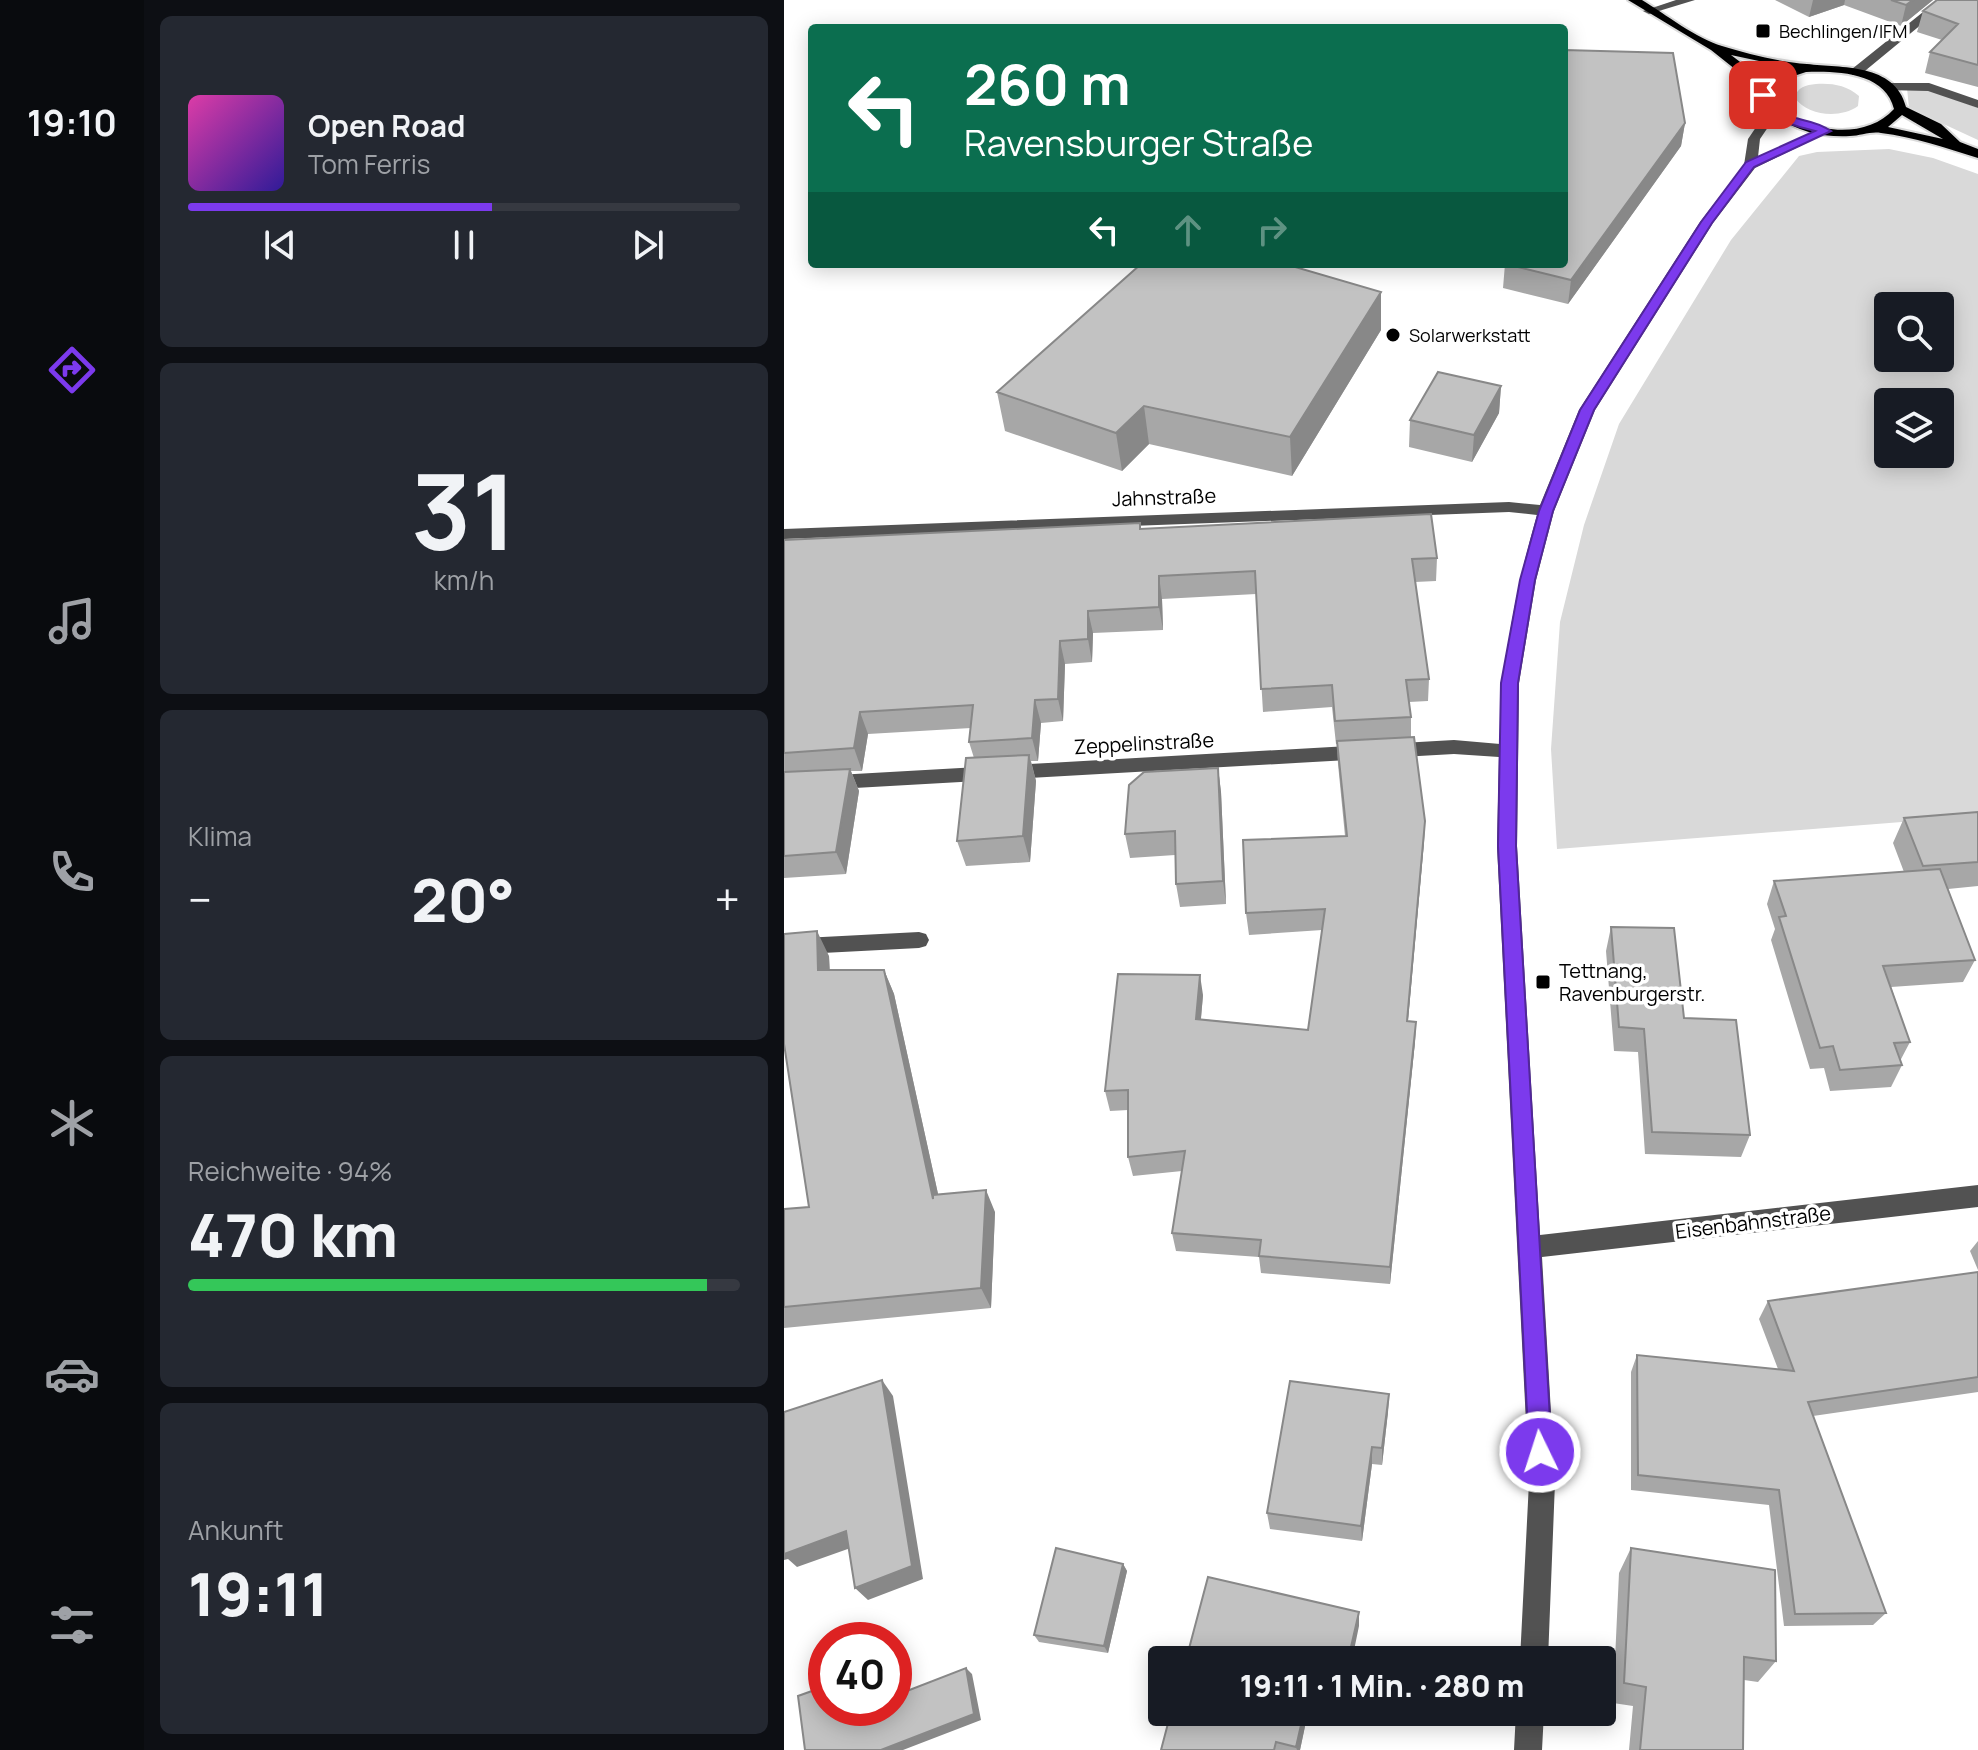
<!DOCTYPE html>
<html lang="de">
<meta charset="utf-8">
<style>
body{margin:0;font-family:Manrope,sans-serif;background:#242831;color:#f1f3f6;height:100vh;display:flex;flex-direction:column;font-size:30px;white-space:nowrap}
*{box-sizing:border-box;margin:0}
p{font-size:26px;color:#9ea1a6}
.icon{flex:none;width:44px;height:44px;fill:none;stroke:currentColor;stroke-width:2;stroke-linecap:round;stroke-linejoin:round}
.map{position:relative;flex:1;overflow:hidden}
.drawer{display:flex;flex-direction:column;gap:16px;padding:16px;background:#0d0f14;width:640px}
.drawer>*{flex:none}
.guide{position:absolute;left:24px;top:24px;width:760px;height:244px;border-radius:8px;box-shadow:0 4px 20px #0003;background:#0b6e4f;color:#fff;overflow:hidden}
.fabs{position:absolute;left:1090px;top:292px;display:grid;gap:16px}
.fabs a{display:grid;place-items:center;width:80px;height:80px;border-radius:8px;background:#171b24;box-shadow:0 4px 20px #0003;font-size:40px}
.speed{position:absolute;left:24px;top:1622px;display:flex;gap:16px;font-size:40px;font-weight:700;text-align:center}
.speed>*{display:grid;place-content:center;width:104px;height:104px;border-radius:50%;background:#171b24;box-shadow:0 4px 20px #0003;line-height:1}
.speed .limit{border:12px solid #d22;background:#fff;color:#111}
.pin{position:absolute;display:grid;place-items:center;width:68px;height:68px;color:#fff;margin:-34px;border-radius:16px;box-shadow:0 4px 12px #0006}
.me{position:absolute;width:88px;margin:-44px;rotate:356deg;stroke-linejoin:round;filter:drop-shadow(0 0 6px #0008)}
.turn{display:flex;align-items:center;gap:28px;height:168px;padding:0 24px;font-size:36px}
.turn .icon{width:104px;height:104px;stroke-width:2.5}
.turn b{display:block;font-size:56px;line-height:68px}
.lanes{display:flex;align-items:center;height:76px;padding:0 24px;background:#0003;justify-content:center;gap:40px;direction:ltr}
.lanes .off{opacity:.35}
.big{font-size:60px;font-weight:800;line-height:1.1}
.drawer .card{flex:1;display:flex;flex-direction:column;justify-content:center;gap:12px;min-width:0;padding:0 28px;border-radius:12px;background:#242831}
.drawer .dial{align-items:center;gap:0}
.dial b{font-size:104px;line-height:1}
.song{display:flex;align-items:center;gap:24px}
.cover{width:96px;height:96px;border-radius:12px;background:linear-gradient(135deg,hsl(320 70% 55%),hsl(250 70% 35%))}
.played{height:8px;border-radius:4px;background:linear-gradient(90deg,#7c3aed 55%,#363941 55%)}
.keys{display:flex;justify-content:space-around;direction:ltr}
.heat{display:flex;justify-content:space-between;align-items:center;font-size:44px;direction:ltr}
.charge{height:12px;border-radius:6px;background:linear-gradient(90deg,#34c759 94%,#363941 0)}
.trip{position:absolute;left:364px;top:1646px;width:468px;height:80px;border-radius:8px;background:#171b24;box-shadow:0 4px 20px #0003;font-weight:800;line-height:80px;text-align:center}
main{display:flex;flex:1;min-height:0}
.tab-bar{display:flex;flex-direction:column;width:144px;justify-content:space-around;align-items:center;background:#090b0e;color:#9ea1a6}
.tab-bar .icon{width:56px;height:56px}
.tab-bar .current{color:#7c3aed}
.tab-bar b{font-size:36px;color:#f1f3f6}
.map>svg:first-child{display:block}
.green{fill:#d9d9d9;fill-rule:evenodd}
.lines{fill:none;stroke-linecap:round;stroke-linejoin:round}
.major-casing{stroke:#dbdbdb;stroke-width:4}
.minor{fill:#525252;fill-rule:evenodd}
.major{fill:#000;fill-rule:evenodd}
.wall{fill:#a7a7a7}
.shaded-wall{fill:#888}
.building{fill:#c2c2c2;stroke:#888;stroke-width:2}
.route{fill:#7c3aed;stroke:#51269a;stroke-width:2}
.poi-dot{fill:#000;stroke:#fff;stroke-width:3}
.labels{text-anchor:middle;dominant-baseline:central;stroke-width:7;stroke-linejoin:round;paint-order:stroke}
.far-poi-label{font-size:18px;fill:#000;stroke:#fff;text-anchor:start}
.street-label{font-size:20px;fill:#000;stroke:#fff}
.poi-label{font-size:20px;fill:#000;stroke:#fff;text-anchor:start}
</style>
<main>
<nav class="tab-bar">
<b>19:10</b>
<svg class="icon current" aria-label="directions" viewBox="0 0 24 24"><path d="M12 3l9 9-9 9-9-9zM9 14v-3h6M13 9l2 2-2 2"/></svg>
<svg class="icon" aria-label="music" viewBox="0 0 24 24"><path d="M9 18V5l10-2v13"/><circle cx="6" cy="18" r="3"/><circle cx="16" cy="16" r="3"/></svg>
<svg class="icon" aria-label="phone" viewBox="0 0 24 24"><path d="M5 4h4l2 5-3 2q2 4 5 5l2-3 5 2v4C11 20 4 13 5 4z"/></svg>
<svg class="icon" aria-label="climate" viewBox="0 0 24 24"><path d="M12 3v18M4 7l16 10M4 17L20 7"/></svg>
<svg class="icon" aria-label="car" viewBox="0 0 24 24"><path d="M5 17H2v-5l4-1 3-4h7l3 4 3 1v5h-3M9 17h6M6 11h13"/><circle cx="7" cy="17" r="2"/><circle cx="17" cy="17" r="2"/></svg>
<svg class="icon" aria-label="filters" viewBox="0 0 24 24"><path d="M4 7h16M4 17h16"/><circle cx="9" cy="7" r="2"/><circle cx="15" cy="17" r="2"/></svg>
</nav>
<section class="drawer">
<div class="card">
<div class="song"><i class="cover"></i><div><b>Open Road</b><p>Tom Ferris</p></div></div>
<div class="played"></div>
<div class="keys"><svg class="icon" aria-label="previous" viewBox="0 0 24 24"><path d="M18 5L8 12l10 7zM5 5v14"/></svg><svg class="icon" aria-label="pause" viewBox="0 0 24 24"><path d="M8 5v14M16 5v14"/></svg><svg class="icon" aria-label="next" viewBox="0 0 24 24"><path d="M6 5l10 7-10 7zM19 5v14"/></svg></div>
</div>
<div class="card dial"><b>31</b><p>km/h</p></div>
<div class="card"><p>Klima</p>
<div class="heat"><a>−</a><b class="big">20°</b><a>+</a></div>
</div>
<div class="card"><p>Reichweite · 94%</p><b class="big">470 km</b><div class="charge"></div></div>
<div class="card"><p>Ankunft</p><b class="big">19:11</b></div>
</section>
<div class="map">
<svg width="1194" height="1750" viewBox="0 0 1194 1750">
<rect width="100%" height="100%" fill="#fff"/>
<!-- green -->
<path class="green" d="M 1032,84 C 1048,83 1062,85 1075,96 L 1074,106 C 1056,119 1024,116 1011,98 C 1013,87 1022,85 1032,84 Z
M 1123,88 L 1143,89 L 1194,108 L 1194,140 L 1125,108 Z
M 1105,149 L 1149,158 L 1194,174 L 1194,816 L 773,849 L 767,749 L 776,622 L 800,525 L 835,424 L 947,240 L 1015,156 L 1033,152 ZM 1104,306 L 1156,306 L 1156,358 L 1104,358 ZM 1104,402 L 1156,402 L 1156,454 L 1104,454 Z"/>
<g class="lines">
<!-- major casing -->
<g class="major-casing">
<path id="major" d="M 844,0 L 858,0 C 881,14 913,39 938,46 C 964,54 995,62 1023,64 C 1057,68 1111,63 1122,107 L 1157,124 L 1176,142 L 1194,149 L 1194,158 C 1162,148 1130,137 1097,133 C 1087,131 1076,136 1066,136 C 1029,138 994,126 973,95 L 976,89 L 927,50 ZM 947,55 L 1008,68 L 981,81 ZM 1022,72 C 1053,71 1101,72 1110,109 C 1079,144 1010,132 985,95 L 992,82 ZM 1118,115 L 1159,139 L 1104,127 Z"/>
</g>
<!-- minor -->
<path class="minor" d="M 892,0 L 911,0 L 865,14 L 859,11 Z
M 1154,0 L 1167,0 L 1076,75 L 1068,75 L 1068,69 Z
M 1106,83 L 1145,83 L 1194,100 L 1194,108 L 1144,91 L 1102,90 L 1102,84 Z
M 989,107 L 995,111 L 976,139 L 974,157 L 1037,128 L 1047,131 L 971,168 L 929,223 L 811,410 L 770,511 L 752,580 L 735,683 L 733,846 L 756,1235 L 1194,1185 L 1194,1207 L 758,1257 L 771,1482 L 764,1660 L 736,1660 L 745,1482 L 713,846 L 715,757 L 670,754 L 0,792 L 0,778 L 670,740 L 716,744 C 717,665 731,591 753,515 L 725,512 L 0,539 L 0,529 L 725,502 L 756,505 L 795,410 L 916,222 L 960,165 L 964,139 L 985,108 Z
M 135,932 L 142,934 L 145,940 L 142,946 L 135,948 L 0,955 L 0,939 Z
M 732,1712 L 760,1712 L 758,1750 L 730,1750 Z"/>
<!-- major -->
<use href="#major" class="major"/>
</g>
<!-- wall -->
<path class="wall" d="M 991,0 L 1149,0 L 1117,26 L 1060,5 L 1025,17 Z
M 1194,0 L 1194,87 L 1141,73 L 1146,52 L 1158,40 L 1133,32 L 1139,11 Z
M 901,123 L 897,146 L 784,304 L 719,288 L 721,264 Z
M 597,330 L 508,476 L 365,444 L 338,471 L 221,431 L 213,392 Z
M 717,386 L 715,413 L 688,462 L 625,447 L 626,420 Z
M 356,523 L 357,529 L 653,558 L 652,581 L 631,582 L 645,679 L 644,701 L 625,702 L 627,717 L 627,737 L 641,821 L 640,842 L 624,1021 L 632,1022 L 631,1042 L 606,1284 L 477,1273 L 475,1257 L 392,1251 L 388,1233 L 398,1171 L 349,1176 L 344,1157 L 344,1110 L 326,1111 L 321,1091 L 419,995 L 417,1019 L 524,1030 L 538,930 L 465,935 L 462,913 L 561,836 L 554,764 L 553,744 L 552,744 L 548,707 L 479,712 L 472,594 L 378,599 L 379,630 L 309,633 L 308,662 L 281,664 L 279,721 L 257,723 L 254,761 L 247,761 L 252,781 L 246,862 L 182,866 L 173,841 L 190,758 L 185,742 L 187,728 L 84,734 L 78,771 L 67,771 L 75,791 L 62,874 L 0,878 L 0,540 Z
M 434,768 L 437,792 L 442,904 L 396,907 L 392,884 L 391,855 L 346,858 L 341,834 Z
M 1194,812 L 1194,886 L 1164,889 L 1191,960 L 1179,982 L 1107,987 L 1126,1042 L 1116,1061 L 1118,1065 L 1107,1087 L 1046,1091 L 1040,1068 L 1026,1069 L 987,940 L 991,929 L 983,904 L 990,881 L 1120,872 L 1109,843 L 1120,818 Z
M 827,927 L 900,1018 L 966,1135 L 957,1157 L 861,1154 L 854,1052 L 830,1051 L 822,951 Z
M 45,956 L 46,970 L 100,970 L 110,994 L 154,1194 L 211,1212 L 207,1308 L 0,1328 L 0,1209 L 25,1207 Z
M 1194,1241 L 1194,1270 L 1186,1251 Z
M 1194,1272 L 1194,1392 L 1029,1416 L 1102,1613 L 1089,1625 L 1000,1626 L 985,1505 L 847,1490 L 847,1372 L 853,1355 L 994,1369 L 975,1319 L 984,1301 Z
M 605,1394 L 604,1412 L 598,1465 L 588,1464 L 578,1541 L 486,1529 L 483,1513 Z
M 847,1548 L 992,1661 L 974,1682 L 960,1680 L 959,1750 L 845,1750 L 849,1706 L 829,1703 L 835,1573 Z
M 339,1564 L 343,1571 L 324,1653 L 255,1642 L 250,1635 Z
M 387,1712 L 524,1712 L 516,1750 L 377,1750 Z"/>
<!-- shaded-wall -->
<path class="shaded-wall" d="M 1029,0 L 1061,0 L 1060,5 L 1025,17 Z
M 1129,0 L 1149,0 L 1117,26 L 1122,5 Z
M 901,123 L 897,146 L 784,304 L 787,280 Z
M 597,292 L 597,330 L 508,476 L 506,437 Z
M 717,386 L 715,413 L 688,462 L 690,435 Z
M 360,406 L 365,444 L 338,471 L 332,433 Z
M 375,576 L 378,599 L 379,630 L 375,607 Z
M 304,611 L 309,633 L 308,662 L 304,639 Z
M 276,641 L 281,664 L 279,721 L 274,699 Z
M 251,700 L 257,723 L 254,761 L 248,738 Z
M 76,712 L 84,734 L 78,771 L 70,748 Z
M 245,755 L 252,781 L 246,862 L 239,836 Z
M 434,768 L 437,792 L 442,904 L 439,881 Z
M 66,769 L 75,791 L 62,874 L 52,852 Z
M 641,821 L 640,842 L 622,1041 L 623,1021 Z
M 33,931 L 45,956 L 46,994 L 34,970 Z
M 100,970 L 110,994 L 160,1221 L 149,1199 Z
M 416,975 L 419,995 L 415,1039 L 412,1019 Z
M 632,1022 L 631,1042 L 606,1284 L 606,1267 Z
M 202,1190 L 211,1212 L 207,1308 L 197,1288 Z
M 98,1380 L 109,1396 L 139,1579 L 84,1600 L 71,1588 Z
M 605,1394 L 604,1412 L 598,1465 L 598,1448 Z
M 588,1447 L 588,1464 L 578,1541 L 577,1526 Z
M 62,1531 L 75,1545 L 13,1567 L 4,1559 L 0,1560 L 0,1544 Z
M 339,1564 L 343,1571 L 324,1653 L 320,1646 Z
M 575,1612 L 575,1626 L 568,1660 L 564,1660 Z
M 182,1668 L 188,1674 L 197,1720 L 119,1750 L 97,1750 Z
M 520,1712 L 524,1712 L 516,1750 L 513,1750 L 512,1747 Z"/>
<!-- building -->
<path class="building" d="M 1107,0 L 1129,0 L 1122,5 Z
M 1153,0 L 1194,0 L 1194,65 L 1146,52 L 1174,24 L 1139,11 Z
M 780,50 L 889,53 L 901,123 L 787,280 L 722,264 L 780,264 Z
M 357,264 L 501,264 L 597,292 L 506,437 L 360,406 L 332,433 L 213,392 Z
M 654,372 L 717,386 L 690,435 L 626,420 Z
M 647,514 L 653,558 L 628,559 L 645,679 L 622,680 L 627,717 L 551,721 L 548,685 L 477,689 L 471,571 L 375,576 L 375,607 L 304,611 L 304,639 L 276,641 L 274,699 L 251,700 L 248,738 L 185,742 L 189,705 L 76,712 L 70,748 L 0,753 L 0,540 L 356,523 L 356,529 Z
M 630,737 L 641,821 L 623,1021 L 632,1022 L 606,1267 L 475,1256 L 477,1240 L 388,1233 L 401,1151 L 344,1157 L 344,1090 L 321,1091 L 334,974 L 416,975 L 412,1019 L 524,1030 L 541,909 L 462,913 L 459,840 L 563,836 L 553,741 Z
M 245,755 L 239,836 L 173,841 L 182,758 Z
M 434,768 L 439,881 L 392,884 L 391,831 L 341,834 L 345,785 L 360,772 Z
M 66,769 L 52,852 L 0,856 L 0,772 Z
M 1194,812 L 1194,862 L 1139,866 L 1120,818 Z
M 1156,869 L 1191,960 L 1099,966 L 1126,1042 L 1110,1043 L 1118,1065 L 1056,1070 L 1049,1046 L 1036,1048 L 995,917 L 1002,916 L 990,881 Z
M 827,927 L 890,928 L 900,1018 L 952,1020 L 966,1135 L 868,1132 L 860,1029 L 835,1027 Z
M 33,931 L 34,970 L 100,970 L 149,1199 L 149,1195 L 202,1190 L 197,1288 L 0,1307 L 0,1209 L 25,1207 L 0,1044 L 0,934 Z
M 1194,1272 L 1194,1377 L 1024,1402 L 1102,1613 L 1011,1614 L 995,1490 L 854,1475 L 853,1355 L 1010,1371 L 984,1301 Z
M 98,1380 L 128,1566 L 71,1588 L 62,1531 L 0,1554 L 0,1412 Z
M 506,1381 L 605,1394 L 598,1448 L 588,1447 L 577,1526 L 483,1513 Z
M 272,1548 L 339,1564 L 320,1646 L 250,1635 Z
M 847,1548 L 991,1570 L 992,1661 L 960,1657 L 959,1750 L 856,1750 L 862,1687 L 840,1683 Z
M 424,1577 L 575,1612 L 564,1660 L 539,1660 L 531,1658 L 531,1660 L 402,1660 Z
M 182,1668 L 190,1714 L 97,1750 L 21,1750 L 14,1696 L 42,1686 L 42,1708 L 110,1708 L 110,1696 Z
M 387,1712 L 520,1712 L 512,1747 L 492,1742 L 490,1750 L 377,1750 Z"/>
<!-- route -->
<path class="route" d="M 975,92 L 983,92 C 1007,130 1018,112 1047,131 L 970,167 L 928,223 L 810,410 L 769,511 L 751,580 L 734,683 L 732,846 L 768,1452 L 765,1461 L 756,1464 L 748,1461 L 745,1452 L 714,846 L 717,683 L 736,580 L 755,511 L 796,410 L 917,222 L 962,162 L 1031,131 C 1001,123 990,122 974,95 Z"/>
<!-- markers -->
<g class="poi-dot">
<rect x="971" y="23" width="16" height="16" rx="4"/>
<circle cx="609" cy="335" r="8"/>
<rect x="751" y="974" width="16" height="16" rx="4"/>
</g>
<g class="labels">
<!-- far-poi labels -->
<g class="far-poi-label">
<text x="995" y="31">Bechlingen/IFM</text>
<text x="625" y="335">Solarwerkstatt</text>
</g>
<!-- street labels -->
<g class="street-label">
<text transform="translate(380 497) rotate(-2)">Jahnstraße</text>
<text transform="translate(360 743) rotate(-3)">Zeppelinstraße</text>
<text transform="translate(969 1222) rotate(-7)">Eisenbahnstraße</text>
</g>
<!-- poi labels -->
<g class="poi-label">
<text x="775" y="970">Tettnang,<tspan x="775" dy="23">Ravenburgerstr.</tspan></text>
</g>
</g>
</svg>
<div class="fabs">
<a><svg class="icon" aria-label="search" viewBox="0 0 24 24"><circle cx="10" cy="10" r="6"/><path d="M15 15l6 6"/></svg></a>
<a><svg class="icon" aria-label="layers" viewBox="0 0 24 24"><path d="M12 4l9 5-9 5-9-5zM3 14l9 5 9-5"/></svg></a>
</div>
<div class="speed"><div class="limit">40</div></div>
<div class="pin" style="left:979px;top:95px;background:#d93025"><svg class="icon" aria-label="arrive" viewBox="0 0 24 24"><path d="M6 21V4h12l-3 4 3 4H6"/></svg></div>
<svg class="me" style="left:756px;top:1452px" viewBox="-20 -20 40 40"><circle r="17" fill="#7c3aed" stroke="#fff" stroke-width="3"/><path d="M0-11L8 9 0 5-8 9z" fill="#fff"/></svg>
<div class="trip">19:11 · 1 Min. · 280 m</div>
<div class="guide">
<div class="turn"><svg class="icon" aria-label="left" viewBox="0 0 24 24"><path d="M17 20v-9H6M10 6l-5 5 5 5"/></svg><div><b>260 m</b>Ravensburger Straße</div></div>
<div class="lanes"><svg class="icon" aria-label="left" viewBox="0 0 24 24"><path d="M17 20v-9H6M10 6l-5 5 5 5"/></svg><svg class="icon off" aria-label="ahead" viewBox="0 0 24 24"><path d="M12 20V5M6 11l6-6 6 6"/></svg><svg class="icon off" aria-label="right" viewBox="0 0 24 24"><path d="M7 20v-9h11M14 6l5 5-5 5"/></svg></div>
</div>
</div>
</main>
